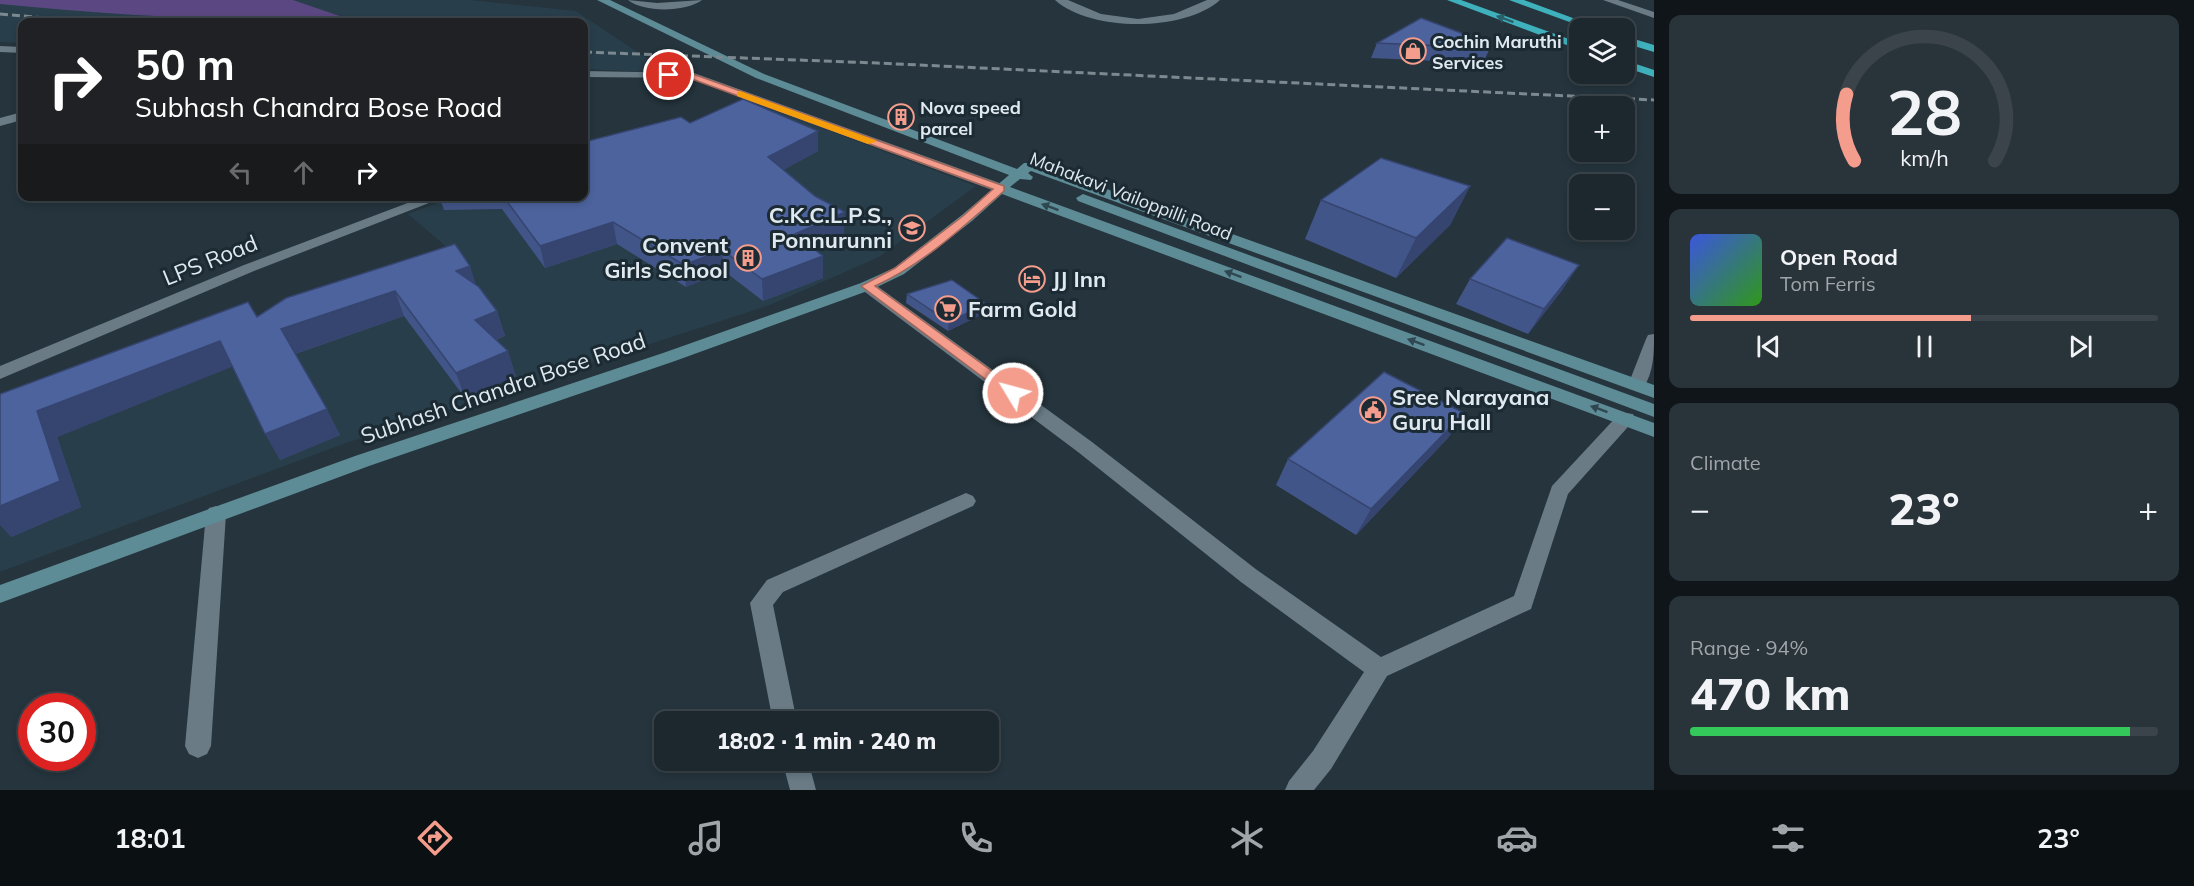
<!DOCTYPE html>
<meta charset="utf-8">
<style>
body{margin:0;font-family:Mulish,sans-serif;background:#29333a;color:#f1f3f6;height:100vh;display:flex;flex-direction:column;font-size:22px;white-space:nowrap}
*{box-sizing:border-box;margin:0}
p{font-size:20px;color:#a0a5aa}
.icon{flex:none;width:33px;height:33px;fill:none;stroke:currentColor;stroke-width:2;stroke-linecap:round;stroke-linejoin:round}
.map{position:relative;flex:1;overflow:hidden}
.drawer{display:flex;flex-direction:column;gap:15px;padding:15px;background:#0f1519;width:540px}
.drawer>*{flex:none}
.top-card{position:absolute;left:18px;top:18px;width:570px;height:183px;border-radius:12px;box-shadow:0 3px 9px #0003,0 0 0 2px #3a444a;background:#202124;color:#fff;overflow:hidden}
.buttons{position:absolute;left:1569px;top:18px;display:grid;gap:12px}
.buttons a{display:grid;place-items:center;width:66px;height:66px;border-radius:12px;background:#1c272e;box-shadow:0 3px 9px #0003,0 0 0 2px #3a444a;font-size:30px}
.speed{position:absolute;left:18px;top:693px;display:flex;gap:12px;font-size:30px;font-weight:700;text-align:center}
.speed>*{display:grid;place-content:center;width:78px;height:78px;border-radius:50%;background:#1c272e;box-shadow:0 3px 9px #0003,0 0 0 2px #3a444a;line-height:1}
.speed .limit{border:9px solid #d22;background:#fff;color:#111}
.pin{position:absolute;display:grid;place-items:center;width:51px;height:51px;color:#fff;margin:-26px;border:3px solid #fff;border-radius:50%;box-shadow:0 2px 6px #0007}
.me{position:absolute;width:66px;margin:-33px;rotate:307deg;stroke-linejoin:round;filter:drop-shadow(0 0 4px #0008)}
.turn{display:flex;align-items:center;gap:21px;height:126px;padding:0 18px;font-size:27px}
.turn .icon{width:78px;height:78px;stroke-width:2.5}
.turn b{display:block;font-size:42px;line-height:51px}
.lanes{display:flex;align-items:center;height:57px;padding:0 18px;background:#0003;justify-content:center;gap:30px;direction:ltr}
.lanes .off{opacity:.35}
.big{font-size:45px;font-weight:800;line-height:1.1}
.drawer .card{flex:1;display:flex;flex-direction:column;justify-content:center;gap:9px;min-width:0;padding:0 21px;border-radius:12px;background:#29333a}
.drawer .dial{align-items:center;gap:0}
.dial svg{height:156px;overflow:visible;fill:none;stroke:#3a444a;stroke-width:7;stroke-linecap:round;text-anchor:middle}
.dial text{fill:#f1f3f6;stroke:none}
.song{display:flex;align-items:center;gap:18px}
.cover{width:72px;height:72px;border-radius:9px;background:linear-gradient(135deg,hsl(230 70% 55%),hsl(110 70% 35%))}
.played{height:6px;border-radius:3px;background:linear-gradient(90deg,#f49d8c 60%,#3a444a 60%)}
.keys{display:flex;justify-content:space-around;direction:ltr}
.heat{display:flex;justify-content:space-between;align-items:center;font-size:33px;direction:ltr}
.charge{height:9px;border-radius:4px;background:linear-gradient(90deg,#34c759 94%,#3a444a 0)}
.trip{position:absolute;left:654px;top:711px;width:345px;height:60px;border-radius:12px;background:#1c272e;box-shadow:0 3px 9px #0003,0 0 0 2px #3a444a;font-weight:800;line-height:60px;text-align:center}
.dock{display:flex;height:96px;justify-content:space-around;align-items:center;background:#0b1012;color:#a0a5aa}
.dock .icon{width:42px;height:42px}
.dock .active{color:#f49d8c}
.dock b{font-size:27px;color:#f1f3f6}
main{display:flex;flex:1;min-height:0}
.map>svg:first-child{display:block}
.built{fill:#283e4a}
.green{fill:#5b4781}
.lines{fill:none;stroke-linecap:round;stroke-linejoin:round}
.street{fill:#6a7b86;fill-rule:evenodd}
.secondary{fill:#5d8b96;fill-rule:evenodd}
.highway{fill:#3fb1bd;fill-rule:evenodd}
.rail{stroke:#7c8990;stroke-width:3;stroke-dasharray:8 4;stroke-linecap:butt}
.wall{fill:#425588}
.shaded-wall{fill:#36456f}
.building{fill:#4d639e;stroke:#36456f;stroke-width:1.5}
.oneway{fill:#29606a}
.oneway2{fill:#2f4751}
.route{fill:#f49d8c;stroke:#9f665b;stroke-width:1.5}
.slow{fill:#f59e0b}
.labels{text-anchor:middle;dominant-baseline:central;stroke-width:6;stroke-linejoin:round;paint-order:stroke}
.far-poi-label{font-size:18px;font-weight:bold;fill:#dfe9ef;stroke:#1b2a33;text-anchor:start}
.far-street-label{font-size:18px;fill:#dfe9ef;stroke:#1b2a33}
.poi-label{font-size:22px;font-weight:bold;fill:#dfe9ef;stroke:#1b2a33;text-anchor:start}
.street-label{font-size:22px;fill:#dfe9ef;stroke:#1b2a33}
</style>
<main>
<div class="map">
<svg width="1654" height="790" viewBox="0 0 1654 790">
<rect width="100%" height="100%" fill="#25343d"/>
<!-- built -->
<path class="built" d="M 0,0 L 470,0 L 576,11 L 669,73 L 584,69 L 584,22 L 22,22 L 22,43 L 0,42 Z
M 761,105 L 976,186 L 879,257 L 770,305 L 346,443 L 0,572 L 0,423 L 457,256 L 408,214 L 453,197 L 584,196 L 710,129 Z"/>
<!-- green -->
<path class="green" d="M 0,0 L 293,0 L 354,21 C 235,21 118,16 0,4 Z"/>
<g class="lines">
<!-- street -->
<path class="street" d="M 628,0 L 657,3 L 702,0 C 686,12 644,13 628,0 Z
M 1055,0 L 1068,0 L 1101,14 L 1138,19 L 1174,14 L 1207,0 L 1220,0 C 1184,32 1091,32 1055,0 Z
M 1603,0 L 1618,0 L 1654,12 L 1654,18 Z
M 0,46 L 22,47 L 22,53 L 0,52 Z
M 584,71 L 694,73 L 1005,185 L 1007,188 L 1000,192 L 995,191 L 689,78 L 584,77 Z
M 22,112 L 22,120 L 0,126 L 0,118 Z
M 426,196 L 447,196 L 254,271 L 0,379 L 0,366 L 244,265 Z
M 867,281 L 873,283 L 1092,442 L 1257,570 L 1381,657 L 1514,596 L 1552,486 L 1619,414 L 1626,413 L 1633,414 L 1635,419 L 1568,494 L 1531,609 L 1387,676 L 1331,769 L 1314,790 L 1285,790 L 1289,781 L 1313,751 L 1364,672 L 1241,582 L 1078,452 L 861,289 L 859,286 L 861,283 Z
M 1654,334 C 1654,354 1654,371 1643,389 L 1631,389 L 1628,385 L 1646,339 L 1648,335 Z
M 966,493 L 973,496 L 976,501 L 973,506 L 783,592 L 773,605 L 797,722 L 773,722 L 750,603 L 767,580 Z
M 216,506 L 223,508 L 226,514 L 211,746 L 207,754 L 198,758 L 189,754 L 185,746 L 206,514 L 209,508 Z
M 782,760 L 808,760 L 816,790 L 790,790 Z"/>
<!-- secondary -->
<path class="secondary" d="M 597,0 L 610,0 L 764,74 L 1017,169 L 1024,163 L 1034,163 L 1654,385 L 1654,398 L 1031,171 L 1028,173 L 1033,177 L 1031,180 L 1020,179 L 1010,187 L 1654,423 L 1654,437 L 1002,194 L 972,221 L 904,274 L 873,289 L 675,361 L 369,466 L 0,603 L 0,585 L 355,456 L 663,353 L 861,283 L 894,268 L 962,215 L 1009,175 L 756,78 Z
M 1083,194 L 1654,404 L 1654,417 L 1078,201 L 1076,198 Z"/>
<!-- highway -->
<path class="highway" d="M 1447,0 L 1461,0 L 1580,43 L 1580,50 Z
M 1509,0 L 1524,0 L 1600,28 L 1586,28 Z
M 1624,36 L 1654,45 L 1654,52 L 1624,43 Z
M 1624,60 L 1654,70 L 1654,77 L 1624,67 Z"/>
<!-- rail -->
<path class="rail" d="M 0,14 L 91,22
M 584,52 L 877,63 L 1654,100"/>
</g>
<!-- wall -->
<path class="wall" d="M 1377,43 L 1490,48 L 1483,63 L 1371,58 Z
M 690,123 L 818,131 L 818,151 L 783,170 L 844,233 L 812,248 L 823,256 L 823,278 L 763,301 L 724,271 L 686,287 L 617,244 L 545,268 L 502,209 L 444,210 L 439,196 L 584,196 Z
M 1470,186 L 1450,225 L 1396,278 L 1305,239 L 1321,200 Z
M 1470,279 L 1563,289 L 1528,334 L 1456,304 Z
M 476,285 L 497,311 L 505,336 L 496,340 L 516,376 L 465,398 L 404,316 L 295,354 L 340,435 L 280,460 L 232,366 L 57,437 L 81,507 L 11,537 L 0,394 L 257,317 L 286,298 Z
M 907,294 L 985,313 L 948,331 L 906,303 Z
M 1464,413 L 1448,438 L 1356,535 L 1276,485 L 1288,459 Z"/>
<!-- shaded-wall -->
<path class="shaded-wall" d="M 818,131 L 818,151 L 769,178 L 768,157 Z
M 1470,186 L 1450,225 L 1396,278 L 1416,238 Z
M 845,212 L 844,233 L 795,255 L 795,234 Z
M 613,222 L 617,244 L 545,268 L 540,246 Z
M 722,250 L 724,271 L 686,287 L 684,265 Z
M 823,256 L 823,278 L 763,301 L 762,279 Z
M 1579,265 L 1563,289 L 1528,334 L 1544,309 Z
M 470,266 L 478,291 L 456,271 Z
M 395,291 L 404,316 L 294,354 L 281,329 Z
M 986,304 L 985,313 L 948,331 L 949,322 Z
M 497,311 L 505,336 L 484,345 L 475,320 Z
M 220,341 L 234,366 L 57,437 L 81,507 L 11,537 L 0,525 L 0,506 L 37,411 Z
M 508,351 L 516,376 L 465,398 L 456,373 Z
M 327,409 L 340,435 L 280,460 L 265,434 Z
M 1464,413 L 1448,438 L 1356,535 L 1371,509 Z"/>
<!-- building -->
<path class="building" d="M 1421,18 L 1491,44 L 1490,48 L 1377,43 Z
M 743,99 L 818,131 L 768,157 L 815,196 L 845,212 L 795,234 L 823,256 L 762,279 L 722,250 L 684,265 L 613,222 L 540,246 L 503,196 L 584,196 L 584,142 L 681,117 L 690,123 Z
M 1381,158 L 1470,186 L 1416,238 L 1321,200 Z
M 1507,238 L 1579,265 L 1544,309 L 1470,279 Z
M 455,244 L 470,266 L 456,271 L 479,287 L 497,311 L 475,320 L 508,351 L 456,373 L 395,291 L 281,329 L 327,409 L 265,434 L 220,341 L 37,411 L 60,481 L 0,506 L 0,394 L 248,302 L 257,317 L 286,298 Z
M 952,280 L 986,304 L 949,322 L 907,294 Z
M 1384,372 L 1464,413 L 1371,509 L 1288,459 Z"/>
<!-- one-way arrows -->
<defs><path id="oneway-solid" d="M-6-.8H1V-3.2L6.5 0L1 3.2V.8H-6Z" transform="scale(1.5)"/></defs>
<use class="oneway" href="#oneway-solid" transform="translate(1505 19) rotate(-160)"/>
<g class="oneway2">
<use href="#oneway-solid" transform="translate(1050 207) rotate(-160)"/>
<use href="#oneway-solid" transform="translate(1233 274) rotate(-160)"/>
<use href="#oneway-solid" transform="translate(1416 342) rotate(-160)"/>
<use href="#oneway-solid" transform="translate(1599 409) rotate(-160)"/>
</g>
<!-- route -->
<path class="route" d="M 669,73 L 693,74 L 1004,186 L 1004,191 C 964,226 924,264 875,286 L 1018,390 L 1020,393 L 1018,396 L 1008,396 L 861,286 L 895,268 L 963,216 L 993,189 L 689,78 L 666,77 L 664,75 Z"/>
<!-- slow -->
<path class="slow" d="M 740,91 L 875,140 L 876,142 L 868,144 L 737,96 L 737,92 Z"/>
<!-- icons -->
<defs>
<g id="shop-ring" transform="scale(1.35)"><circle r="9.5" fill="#1b2a33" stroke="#f49d8c" stroke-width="1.5"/><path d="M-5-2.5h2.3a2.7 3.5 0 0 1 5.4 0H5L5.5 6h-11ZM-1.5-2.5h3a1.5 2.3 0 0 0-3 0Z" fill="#f49d8c"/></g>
<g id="building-ring" transform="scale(1.35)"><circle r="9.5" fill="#1b2a33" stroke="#f49d8c" stroke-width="1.5"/><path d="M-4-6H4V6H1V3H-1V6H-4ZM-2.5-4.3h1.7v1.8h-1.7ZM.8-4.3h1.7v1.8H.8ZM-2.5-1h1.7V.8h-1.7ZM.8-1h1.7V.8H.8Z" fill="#f49d8c"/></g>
<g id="school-ring" transform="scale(1.35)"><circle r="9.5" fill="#1b2a33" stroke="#f49d8c" stroke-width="1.5"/><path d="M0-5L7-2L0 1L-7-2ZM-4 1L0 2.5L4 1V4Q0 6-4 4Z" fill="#f49d8c"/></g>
<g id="hotel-ring" transform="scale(1.35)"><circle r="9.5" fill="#1b2a33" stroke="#f49d8c" stroke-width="1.5"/><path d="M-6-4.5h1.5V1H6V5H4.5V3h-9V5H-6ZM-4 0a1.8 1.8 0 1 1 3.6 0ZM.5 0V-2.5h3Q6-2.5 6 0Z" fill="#f49d8c"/></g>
<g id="supermarket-ring" transform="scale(1.35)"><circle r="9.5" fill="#1b2a33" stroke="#f49d8c" stroke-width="1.5"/><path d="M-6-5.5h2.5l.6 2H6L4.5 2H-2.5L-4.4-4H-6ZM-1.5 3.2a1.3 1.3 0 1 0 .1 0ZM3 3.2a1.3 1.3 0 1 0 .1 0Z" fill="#f49d8c"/></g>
<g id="civic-ring" transform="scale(1.35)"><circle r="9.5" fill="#1b2a33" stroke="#f49d8c" stroke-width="1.5"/><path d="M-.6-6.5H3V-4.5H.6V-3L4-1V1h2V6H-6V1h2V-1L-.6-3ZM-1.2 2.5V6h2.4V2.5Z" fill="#f49d8c"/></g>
</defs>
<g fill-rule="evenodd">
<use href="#shop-ring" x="1413" y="51"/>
<use href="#building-ring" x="901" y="117"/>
<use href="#school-ring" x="912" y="228"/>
<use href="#building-ring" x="748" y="258"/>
<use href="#hotel-ring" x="1032" y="279"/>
<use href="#supermarket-ring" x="948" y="309"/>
<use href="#civic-ring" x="1373" y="410"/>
</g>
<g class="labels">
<!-- far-poi labels -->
<g class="far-poi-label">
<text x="1432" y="41">Cochin Maruthi<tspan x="1432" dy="21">Services</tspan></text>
<text x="920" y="107">Nova speed<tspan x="920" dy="21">parcel</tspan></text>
</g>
<!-- far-street labels -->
<g class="far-street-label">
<text transform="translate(1131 196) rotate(21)">Mahakavi Vailoppilli Road</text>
</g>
<!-- poi labels -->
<g class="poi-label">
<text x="892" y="215" text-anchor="end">C.K.C.L.P.S.,<tspan x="892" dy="25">Ponnurunni</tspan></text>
<text x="728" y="245" text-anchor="end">Convent<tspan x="728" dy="25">Girls School</tspan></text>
<text x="1052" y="279">JJ Inn</text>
<text x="968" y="309">Farm Gold</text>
<text x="1392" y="397">Sree Narayana<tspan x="1392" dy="25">Guru Hall</tspan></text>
</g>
<!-- street labels -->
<g class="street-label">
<text transform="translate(210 260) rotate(-22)">LPS Road</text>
<text transform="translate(503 388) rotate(-19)">Subhash Chandra Bose Road</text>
</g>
</g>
</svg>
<div class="buttons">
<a><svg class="icon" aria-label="layers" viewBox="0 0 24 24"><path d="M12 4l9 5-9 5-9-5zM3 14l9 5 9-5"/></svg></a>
<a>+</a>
<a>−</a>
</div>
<div class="speed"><div class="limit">30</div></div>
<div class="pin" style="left:669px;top:75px;background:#d93025"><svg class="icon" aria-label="arrive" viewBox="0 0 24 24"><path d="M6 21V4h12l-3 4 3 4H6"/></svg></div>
<svg class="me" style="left:1013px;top:393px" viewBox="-20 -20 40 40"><circle r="17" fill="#f49d8c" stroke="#fff" stroke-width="3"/><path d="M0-11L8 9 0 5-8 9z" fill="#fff"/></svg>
<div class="trip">18:02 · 1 min · 240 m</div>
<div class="top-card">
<div class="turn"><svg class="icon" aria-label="right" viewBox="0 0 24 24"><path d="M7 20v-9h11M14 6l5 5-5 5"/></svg><div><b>50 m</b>Subhash Chandra Bose Road</div></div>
<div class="lanes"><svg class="icon off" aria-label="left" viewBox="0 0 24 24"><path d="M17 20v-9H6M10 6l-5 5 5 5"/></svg><svg class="icon off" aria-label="ahead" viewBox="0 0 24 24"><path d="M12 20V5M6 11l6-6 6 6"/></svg><svg class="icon" aria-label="right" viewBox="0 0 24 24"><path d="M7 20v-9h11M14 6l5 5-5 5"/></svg></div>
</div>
</div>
<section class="drawer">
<div class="card dial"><svg viewBox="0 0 100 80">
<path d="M14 69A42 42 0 1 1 86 69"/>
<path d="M14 69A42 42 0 0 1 10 35" stroke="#f49d8c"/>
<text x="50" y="56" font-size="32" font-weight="700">28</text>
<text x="50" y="72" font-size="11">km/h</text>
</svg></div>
<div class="card">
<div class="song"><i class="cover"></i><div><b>Open Road</b><p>Tom Ferris</p></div></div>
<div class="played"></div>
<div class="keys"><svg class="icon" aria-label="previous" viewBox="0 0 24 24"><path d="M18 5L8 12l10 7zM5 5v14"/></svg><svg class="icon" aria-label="pause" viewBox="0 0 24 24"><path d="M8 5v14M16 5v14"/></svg><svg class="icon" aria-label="next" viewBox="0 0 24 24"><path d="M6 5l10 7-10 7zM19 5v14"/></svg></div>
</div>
<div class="card"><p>Climate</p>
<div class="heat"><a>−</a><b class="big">23°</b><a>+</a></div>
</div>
<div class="card"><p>Range · 94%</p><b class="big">470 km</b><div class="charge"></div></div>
</section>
</main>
<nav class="dock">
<b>18:01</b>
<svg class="icon active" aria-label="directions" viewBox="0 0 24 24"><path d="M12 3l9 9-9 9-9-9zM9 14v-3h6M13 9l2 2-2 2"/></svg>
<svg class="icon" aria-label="music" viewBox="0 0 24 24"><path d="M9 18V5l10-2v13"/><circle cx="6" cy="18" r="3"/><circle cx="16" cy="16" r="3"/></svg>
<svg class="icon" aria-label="phone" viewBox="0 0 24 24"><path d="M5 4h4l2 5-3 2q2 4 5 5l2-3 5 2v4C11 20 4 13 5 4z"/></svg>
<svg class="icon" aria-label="climate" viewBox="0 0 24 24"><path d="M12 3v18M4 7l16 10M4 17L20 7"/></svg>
<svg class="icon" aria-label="car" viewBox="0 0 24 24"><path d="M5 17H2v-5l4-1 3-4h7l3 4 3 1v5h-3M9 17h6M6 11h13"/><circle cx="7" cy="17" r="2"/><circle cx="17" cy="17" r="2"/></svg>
<svg class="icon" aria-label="filters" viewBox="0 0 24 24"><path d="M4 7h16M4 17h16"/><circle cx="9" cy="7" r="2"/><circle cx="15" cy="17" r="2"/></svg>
<b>23°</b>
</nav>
